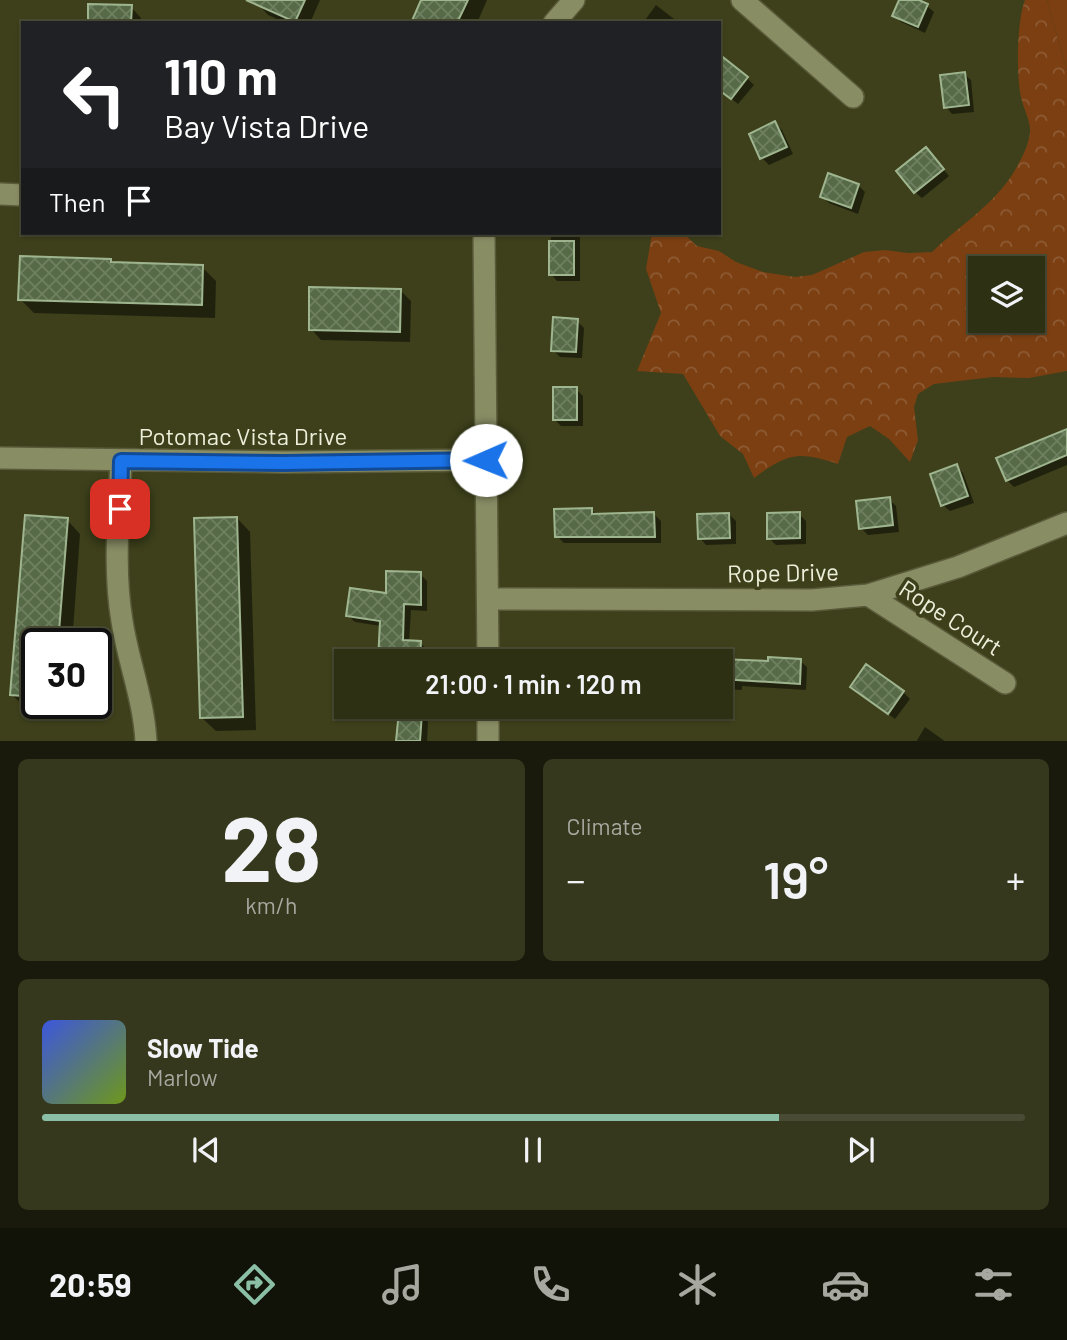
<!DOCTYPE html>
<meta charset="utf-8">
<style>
body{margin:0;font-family:Barlow,sans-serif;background:#36381d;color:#f1f3f6;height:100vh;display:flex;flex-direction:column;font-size:26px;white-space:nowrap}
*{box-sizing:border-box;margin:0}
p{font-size:23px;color:#a7a9a0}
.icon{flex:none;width:38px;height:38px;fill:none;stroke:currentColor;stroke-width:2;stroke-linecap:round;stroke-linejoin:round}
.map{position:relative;height:741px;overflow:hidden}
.side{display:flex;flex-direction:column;gap:18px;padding:18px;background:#191a0b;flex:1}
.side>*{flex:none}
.top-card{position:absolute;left:21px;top:21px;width:700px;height:214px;border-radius:0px;box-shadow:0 2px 5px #0004,0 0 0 2px #494b34;background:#202124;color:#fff;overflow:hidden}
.fabs{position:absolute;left:968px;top:256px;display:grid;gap:14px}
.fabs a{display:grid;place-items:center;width:77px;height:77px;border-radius:0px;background:#2e3014;box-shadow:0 2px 5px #0004,0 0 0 2px #494b34;font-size:35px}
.speed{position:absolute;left:21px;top:628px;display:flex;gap:14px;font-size:35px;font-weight:700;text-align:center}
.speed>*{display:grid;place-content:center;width:91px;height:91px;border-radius:50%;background:#2e3014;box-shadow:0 2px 5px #0004,0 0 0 2px #494b34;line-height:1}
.speed .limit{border:4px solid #111;border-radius:10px;background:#fff;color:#111}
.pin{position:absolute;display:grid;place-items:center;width:60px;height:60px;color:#fff;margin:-30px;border-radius:14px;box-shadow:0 4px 10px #0006}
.me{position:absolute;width:77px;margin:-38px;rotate:269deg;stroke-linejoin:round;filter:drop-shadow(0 0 5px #0008)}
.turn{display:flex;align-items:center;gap:24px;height:147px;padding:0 28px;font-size:32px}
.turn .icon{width:91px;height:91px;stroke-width:2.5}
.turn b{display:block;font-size:49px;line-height:60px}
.then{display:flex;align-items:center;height:66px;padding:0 28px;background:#0003;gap:14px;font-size:26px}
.big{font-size:52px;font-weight:600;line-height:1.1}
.side .card{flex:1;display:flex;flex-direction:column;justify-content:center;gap:10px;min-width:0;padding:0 24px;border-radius:10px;background:#36381d}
.side .dial{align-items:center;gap:0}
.dial b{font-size:91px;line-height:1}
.song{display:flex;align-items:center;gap:21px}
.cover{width:84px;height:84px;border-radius:10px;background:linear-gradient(135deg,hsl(230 70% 55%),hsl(80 70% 35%))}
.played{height:7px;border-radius:4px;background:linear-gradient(90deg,#8abfa5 75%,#494b34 75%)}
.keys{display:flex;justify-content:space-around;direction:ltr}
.heat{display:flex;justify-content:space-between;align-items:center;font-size:38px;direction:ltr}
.side .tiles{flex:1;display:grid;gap:18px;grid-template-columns:1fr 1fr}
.card:last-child{grid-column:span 2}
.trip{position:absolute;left:334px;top:649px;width:399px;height:70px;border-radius:0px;background:#2e3014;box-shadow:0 2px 5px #0004,0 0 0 2px #494b34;font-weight:600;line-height:70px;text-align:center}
.menu{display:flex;height:112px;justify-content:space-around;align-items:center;background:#121308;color:#a7a9a0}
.menu .icon{width:49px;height:49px}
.menu .active{color:#8abfa5}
.menu b{font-size:32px;color:#f1f3f6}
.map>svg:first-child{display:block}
.forest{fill:url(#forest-crowns);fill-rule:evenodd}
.park{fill:#7b3f12}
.shadow{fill:#0007}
.building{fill:url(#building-cross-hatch);stroke:#9fb58f;stroke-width:2}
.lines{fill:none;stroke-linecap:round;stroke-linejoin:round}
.minor-casing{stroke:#595a39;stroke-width:24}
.minor{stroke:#898d64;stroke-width:21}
.route-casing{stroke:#114b97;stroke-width:18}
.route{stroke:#1a73e8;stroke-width:12}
.labels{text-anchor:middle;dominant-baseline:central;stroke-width:7;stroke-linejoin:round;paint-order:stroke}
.street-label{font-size:24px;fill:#edefda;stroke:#3d401a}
</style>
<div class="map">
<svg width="1067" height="742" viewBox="0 0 1067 742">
<defs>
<pattern id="forest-crowns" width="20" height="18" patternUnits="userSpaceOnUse" patternTransform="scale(1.75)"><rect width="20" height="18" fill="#7b3f12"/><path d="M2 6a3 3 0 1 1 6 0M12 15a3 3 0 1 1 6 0" fill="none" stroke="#8e5b34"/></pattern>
<pattern id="building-cross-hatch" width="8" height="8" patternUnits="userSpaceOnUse" patternTransform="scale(1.75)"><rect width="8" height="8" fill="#566a47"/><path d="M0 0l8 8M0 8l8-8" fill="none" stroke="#6f8061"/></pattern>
</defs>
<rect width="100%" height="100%" fill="#3d401a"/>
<!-- forest -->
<path class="forest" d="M 1025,0 L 1047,0 L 1067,71 L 1067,371 L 1029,378 L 993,377 L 934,384 L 918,394 L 914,407 L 918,440 L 910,462 L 889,439 L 870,426 L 847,437 L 838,464 C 798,451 788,453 754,478 L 743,454 L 720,436 L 683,374 L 637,371 L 661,313 L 646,269 L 652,233 L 683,233 L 697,246 L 719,251 L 736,262 L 763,272 L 795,277 L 812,275 L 864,252 L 885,250 L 908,253 L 932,252 C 958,227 989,208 1010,178 C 1018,166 1031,143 1030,128 C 1029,118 1023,107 1021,97 C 1016,75 1017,20 1025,0 ZM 980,268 L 1032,268 L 1032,320 L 980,320 Z"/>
<!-- park -->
<path class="park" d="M 1047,0 L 1067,0 L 1067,71 Z"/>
<!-- shadow -->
<path class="shadow" d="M 260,0 L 320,0 L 310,23 L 286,23 L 268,15 L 258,4 Z
M 423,0 L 487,0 L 477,23 L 413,23 Z
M 901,0 L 915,0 L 927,6 L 934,12 L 925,33 L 901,22 L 894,15 Z
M 656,5 L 678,22 L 678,23 L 643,23 Z
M 131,7 L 141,18 L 141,23 L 90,23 Z
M 964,74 L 971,80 L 974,112 L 952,114 L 946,107 Z
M 747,78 L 754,85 L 738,104 L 719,89 Z
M 775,123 L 782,130 L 793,154 L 769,165 L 762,158 L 751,135 Z
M 932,156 L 949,176 L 922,198 L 915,192 Z
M 858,185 L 865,192 L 858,214 L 829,203 L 822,197 Z
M 551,233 L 580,233 L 580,281 L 557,281 L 551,274 Z
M 110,260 L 114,264 L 202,267 L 216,281 L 215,318 L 34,313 L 20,299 Z
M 400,290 L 411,301 L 410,342 L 321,340 L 311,329 Z
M 577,321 L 584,328 L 582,358 L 560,357 L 553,350 Z
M 576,389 L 583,396 L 583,426 L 561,426 L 554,419 Z
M 1067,432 L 1067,465 L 1014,487 L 1007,480 Z
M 957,466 L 963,473 L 974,503 L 950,511 L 943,505 Z
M 889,499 L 896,506 L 899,532 L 868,535 L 861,528 Z
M 592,510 L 597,515 L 654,514 L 661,521 L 661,543 L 564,543 L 557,536 Z
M 729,514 L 736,521 L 736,544 L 706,545 L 700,538 Z
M 799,514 L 806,521 L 806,544 L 776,545 L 769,538 Z
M 237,518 L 250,532 L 256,730 L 216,731 L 202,718 Z
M 67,520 L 80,534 L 72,644 L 37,644 L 37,704 L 67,704 L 66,712 L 26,708 L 12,695 Z
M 420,574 L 427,581 L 427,611 L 411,610 L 409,642 L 420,643 L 427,649 L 427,662 L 380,662 L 381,626 L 355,622 L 348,615 Z
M 587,658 L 591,662 L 561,662 Z
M 624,660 L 699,662 L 624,662 Z
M 800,661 L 807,667 L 806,690 L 742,686 L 742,690 L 721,689 L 721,662 Z
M 903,692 L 910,699 L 895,719 L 859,693 Z
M 400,713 L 421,715 L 428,722 L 427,742 L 397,741 Z
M 925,727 L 946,742 L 916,742 Z"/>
<!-- building -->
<path class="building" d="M 246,0 L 305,0 L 295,22 Z
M 421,0 L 468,0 L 457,23 L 411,23 Z
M 899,0 L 919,0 L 928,4 L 918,27 L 892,16 Z
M 88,4 L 132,5 L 131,23 L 88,23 Z
M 719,54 L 748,77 L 731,99 L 719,90 Z
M 965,72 L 969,105 L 944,108 L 940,75 Z
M 775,121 L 787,147 L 760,159 L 749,134 Z
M 926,147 L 944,169 L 914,193 L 896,171 Z
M 828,173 L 859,184 L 851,208 L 820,197 Z
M 549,241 L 574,241 L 574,275 L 549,275 Z
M 20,256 L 111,259 L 111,262 L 203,265 L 202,305 L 18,300 Z
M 309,287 L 401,289 L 400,332 L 309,330 Z
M 553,317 L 578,319 L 576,352 L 551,351 Z
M 553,387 L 577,387 L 577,420 L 553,420 Z
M 1067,429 L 1067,455 L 1006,481 L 996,458 Z
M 957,464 L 968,496 L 941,506 L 930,474 Z
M 890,497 L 893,525 L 859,529 L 856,501 Z
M 592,508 L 592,514 L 654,512 L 655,537 L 555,537 L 554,509 Z
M 800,512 L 800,538 L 767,539 L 767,513 Z
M 729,513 L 730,538 L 698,539 L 697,514 Z
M 25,515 L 68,518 L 58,644 L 37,644 L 37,697 L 10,695 Z
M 237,517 L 243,717 L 200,718 L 194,518 Z
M 386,571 L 421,572 L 421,605 L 404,604 L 403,640 L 421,641 L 420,662 L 378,662 L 380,621 L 346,616 L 350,588 L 386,593 Z
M 768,657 L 801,659 L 800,684 L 721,679 L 721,659 L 768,661 Z
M 866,664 L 904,691 L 888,714 L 850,687 Z
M 399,711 L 422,713 L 420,741 L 396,741 Z"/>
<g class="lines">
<!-- minor casing -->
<g class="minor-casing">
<path id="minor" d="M 742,0 L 853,97
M 554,23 L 574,0
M 0,194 L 23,195
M 484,233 L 488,662
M 0,458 L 284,462 L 487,460
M 121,461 C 119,514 113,568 122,621 C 128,661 144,700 146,742
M 868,595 L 1005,683
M 488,599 L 812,600 L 868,595 L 958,567 L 1067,523
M 488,707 L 488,742"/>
</g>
<!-- minor -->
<use href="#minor" class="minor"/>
</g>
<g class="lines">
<!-- route casing -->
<g class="route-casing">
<path id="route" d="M 120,509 L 121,461 L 284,463 L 486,460"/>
</g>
<!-- route -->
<use href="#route" class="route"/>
</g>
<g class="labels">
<!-- street labels -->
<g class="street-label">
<text x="243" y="435">Potomac Vista Drive</text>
<text transform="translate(783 572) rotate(-1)">Rope Drive</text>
<text transform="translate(951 617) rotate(33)">Rope Court</text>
</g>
</g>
</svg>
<div class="fabs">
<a><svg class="icon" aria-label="layers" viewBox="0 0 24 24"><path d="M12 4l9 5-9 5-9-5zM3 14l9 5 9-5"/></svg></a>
</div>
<div class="speed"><div class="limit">30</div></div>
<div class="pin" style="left:120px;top:509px;background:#d93025"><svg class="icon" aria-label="arrive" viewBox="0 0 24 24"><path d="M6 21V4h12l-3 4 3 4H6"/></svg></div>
<svg class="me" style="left:486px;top:460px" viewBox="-20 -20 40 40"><circle r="19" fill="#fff"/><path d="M0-13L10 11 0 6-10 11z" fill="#1a73e8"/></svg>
<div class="trip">21:00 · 1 min · 120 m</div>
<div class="top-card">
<div class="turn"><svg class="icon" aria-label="left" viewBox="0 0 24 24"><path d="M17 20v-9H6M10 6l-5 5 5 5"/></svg><div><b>110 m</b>Bay Vista Drive</div></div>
<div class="then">Then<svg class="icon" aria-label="arrive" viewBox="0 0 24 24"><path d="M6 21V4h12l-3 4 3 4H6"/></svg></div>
</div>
</div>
<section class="side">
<div class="tiles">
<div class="card dial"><b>28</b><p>km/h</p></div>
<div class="card"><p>Climate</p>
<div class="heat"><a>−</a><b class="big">19°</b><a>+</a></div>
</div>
<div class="card">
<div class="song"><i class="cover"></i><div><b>Slow Tide</b><p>Marlow</p></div></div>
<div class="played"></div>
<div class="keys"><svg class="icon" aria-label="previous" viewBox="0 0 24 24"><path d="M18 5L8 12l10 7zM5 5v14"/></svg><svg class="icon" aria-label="pause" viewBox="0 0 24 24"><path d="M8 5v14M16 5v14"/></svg><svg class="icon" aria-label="next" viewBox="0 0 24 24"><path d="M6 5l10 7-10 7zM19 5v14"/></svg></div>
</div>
</div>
</section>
<nav class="menu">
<b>20:59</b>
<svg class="icon active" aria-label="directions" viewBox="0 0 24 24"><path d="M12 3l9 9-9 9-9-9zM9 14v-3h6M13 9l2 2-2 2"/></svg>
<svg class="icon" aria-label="music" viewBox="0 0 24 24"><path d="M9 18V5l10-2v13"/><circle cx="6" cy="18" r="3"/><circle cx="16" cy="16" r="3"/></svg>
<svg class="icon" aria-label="phone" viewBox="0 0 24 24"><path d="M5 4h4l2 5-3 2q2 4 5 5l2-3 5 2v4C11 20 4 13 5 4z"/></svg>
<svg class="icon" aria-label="climate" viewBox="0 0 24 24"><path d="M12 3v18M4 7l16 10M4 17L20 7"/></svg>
<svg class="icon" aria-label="car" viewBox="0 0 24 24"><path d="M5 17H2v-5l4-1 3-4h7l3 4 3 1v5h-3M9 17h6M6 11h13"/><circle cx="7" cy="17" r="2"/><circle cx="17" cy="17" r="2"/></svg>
<svg class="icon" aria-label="filters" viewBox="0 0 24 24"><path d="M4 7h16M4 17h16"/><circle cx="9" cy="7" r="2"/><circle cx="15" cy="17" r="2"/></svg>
</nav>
